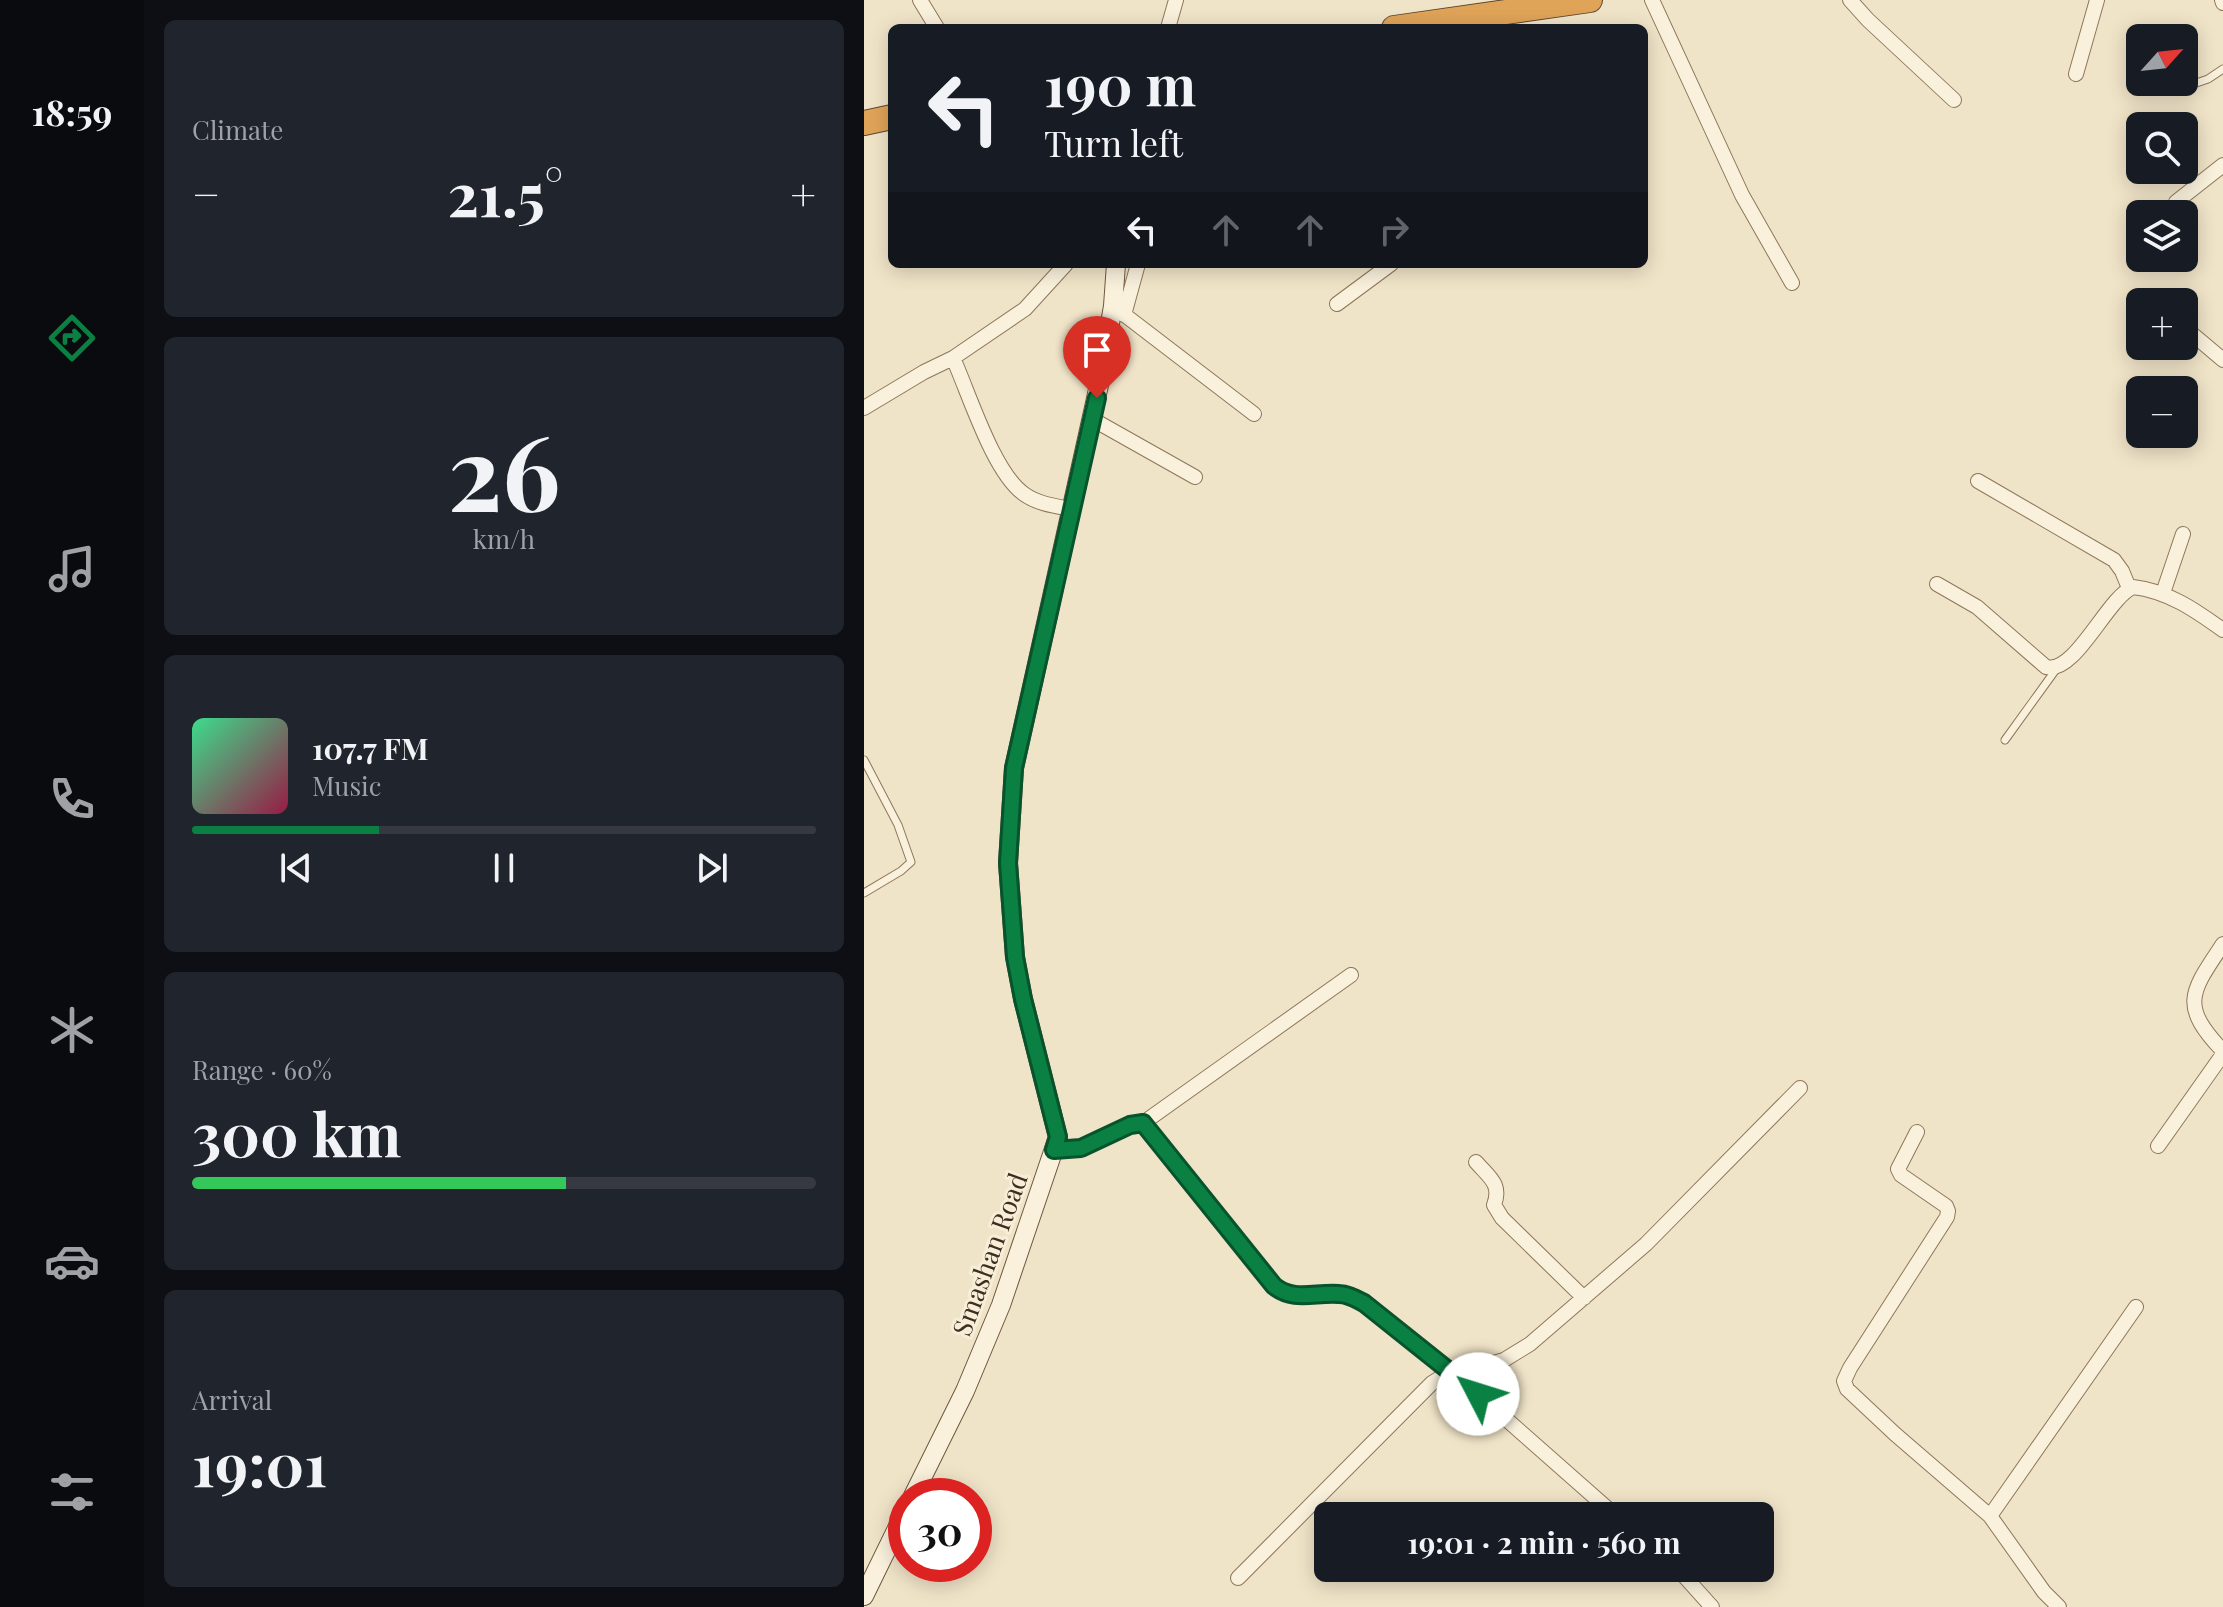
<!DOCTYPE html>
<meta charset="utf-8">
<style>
body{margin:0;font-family:"Playfair Display",serif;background:#20242c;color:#f1f3f6;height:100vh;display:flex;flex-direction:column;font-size:30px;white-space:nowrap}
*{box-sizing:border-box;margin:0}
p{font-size:26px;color:#9ea1a6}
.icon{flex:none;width:44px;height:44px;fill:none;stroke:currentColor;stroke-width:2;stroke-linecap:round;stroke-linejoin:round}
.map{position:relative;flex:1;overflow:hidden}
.panel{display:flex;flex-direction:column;gap:20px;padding:20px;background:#0d0f14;width:720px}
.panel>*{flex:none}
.banner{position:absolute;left:24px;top:24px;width:760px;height:244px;border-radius:12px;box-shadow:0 4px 20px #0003;background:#171b24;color:#f1f3f6;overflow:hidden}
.needle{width:52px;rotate:63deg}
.fabs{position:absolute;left:1262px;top:24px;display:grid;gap:16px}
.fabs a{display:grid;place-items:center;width:72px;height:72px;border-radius:12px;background:#171b24;box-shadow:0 4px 20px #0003;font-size:40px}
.speed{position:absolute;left:24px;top:1478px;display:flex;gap:16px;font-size:40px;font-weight:700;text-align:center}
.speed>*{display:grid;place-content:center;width:104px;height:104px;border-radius:50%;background:#171b24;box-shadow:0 4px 20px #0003;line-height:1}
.speed .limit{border:12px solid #d22;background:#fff;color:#111}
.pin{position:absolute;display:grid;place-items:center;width:68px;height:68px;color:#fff;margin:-82px -34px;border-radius:50% 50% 50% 0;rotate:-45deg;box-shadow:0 0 8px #0007}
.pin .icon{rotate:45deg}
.me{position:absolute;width:88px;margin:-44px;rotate:310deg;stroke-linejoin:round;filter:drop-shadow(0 0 6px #0008)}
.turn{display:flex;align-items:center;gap:28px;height:168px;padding:0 24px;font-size:36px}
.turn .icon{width:104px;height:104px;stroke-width:2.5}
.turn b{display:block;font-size:56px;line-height:68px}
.lanes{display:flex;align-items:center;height:76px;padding:0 24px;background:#0003;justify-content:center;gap:40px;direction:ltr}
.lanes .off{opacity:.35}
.big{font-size:60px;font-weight:700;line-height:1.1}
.panel .widget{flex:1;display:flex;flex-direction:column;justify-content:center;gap:12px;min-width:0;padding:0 28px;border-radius:12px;background:#20242c}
.panel .dial{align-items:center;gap:0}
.dial b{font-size:104px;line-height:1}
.song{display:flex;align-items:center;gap:24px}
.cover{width:96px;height:96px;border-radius:12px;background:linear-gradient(135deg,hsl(150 70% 55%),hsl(340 70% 35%))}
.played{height:8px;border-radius:4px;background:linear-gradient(90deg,#0b8043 30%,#363941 30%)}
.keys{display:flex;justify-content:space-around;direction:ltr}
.heat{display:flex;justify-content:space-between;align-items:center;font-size:44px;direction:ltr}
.charge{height:12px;border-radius:6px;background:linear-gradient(90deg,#34c759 60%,#363941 0)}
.trip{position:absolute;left:450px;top:1502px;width:460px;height:80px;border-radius:12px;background:#171b24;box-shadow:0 4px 20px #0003;font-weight:700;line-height:80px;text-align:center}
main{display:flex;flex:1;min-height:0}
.menu{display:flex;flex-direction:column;width:144px;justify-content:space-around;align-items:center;background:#090b0e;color:#9ea1a6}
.menu .icon{width:56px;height:56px}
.menu .active{color:#0b8043}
.menu b{font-size:36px;color:#f1f3f6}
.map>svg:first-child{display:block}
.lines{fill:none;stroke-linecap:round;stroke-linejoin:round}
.lane-casing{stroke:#8d765c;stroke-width:9}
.street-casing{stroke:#8d765c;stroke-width:16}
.secondary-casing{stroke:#6f573f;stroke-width:20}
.highway-casing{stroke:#5b4430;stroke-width:26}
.lane{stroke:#faf1dc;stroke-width:7}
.street{stroke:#faf1dc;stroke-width:14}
.secondary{stroke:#faf1dc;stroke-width:18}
.highway{stroke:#e0a458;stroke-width:24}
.route-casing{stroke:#07532c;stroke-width:20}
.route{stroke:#0b8043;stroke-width:14}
.labels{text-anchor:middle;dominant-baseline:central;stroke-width:6;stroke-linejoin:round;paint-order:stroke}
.street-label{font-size:26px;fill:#3d2e20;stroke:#f7eed8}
</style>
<main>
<nav class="menu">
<b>18:59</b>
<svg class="icon active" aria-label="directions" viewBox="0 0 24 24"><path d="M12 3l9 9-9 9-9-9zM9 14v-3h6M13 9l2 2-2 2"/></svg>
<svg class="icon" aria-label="music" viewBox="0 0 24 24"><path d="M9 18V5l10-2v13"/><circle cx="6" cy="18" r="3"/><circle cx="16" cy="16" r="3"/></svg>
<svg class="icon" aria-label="phone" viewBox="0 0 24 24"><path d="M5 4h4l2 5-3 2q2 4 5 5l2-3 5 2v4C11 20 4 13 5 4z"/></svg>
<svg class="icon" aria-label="climate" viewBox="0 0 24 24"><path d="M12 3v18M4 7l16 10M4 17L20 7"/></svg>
<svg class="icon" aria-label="car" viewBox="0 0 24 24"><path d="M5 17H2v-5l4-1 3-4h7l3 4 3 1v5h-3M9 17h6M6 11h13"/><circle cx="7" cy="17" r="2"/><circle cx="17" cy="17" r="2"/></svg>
<svg class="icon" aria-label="filters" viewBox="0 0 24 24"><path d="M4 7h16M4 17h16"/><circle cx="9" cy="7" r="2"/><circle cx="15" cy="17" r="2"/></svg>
</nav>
<section class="panel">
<div class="widget"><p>Climate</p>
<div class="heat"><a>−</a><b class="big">21.5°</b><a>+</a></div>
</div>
<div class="widget dial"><b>26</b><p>km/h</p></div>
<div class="widget">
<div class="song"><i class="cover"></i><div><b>107.7 FM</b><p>Music</p></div></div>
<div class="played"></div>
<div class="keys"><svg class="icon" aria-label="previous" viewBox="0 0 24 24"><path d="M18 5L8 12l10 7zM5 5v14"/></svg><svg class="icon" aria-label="pause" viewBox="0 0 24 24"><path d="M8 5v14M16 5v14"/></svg><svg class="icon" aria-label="next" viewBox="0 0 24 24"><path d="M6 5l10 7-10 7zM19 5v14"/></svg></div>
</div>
<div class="widget"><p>Range · 60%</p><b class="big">300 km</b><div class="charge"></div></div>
<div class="widget"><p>Arrival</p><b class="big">19:01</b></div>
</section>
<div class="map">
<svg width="1359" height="1607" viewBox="0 0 1359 1607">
<rect width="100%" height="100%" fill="#f0e4c8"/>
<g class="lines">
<!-- lane casing -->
<g class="lane-casing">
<path id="lane" d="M 1312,90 L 1344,79 L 1359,69
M 1141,740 L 1193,668
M 0,760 L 34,825 L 47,862 L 37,871 L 0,893"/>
</g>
<!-- street casing -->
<g class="street-casing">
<path id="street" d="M 56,0 L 73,28
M 788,0 L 878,195 L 928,283
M 986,0 L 1004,20 L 1090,100
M 1358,0 L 1359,3
M 304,28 L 312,0
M 1212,74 L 1233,0
M 1312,202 L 1359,165
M 473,304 L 527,264
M 249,306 L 390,414
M 260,315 L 274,264
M 1320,327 L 1359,360
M 89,358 C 105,393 129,472 160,494 C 174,504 191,506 207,509
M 0,408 L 60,372 L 89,358 L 161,309 L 202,264
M 228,419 L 331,477
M 1114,481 L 1250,560 L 1258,571 L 1265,588
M 1073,584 L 1113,607 L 1182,667 C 1211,675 1243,598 1269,587 C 1304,591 1331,610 1359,630
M 1299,593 L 1319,534
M 1359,944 C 1327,992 1315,1005 1359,1051
M 279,1123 L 410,1286 C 431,1303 450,1292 475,1294 C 484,1294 492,1299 500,1303 L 591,1374 L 752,1516
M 1053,1132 L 1034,1169 L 1037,1175 L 1082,1206 L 1084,1211 L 1083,1217 L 986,1368 L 980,1381 L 983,1389 L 1031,1434 L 1126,1516 L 1180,1592 L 1195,1607
M 1294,1146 L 1359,1054
M 190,1150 L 217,1148 L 266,1125 L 279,1123 L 487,975
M 612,1162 C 625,1177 638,1184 630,1205 L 638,1218 L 720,1298
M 1126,1516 L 1272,1307
M 813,1568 L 848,1607
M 374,1578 L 568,1383 L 576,1378 L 640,1360 L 666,1344 L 782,1244 L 936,1088"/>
</g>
<!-- secondary casing -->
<g class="secondary-casing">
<path id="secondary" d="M 49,1496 L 101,1391 L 137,1305 L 194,1137 L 159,999 L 151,957 L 144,863 L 150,768 L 237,376 L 249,306 L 252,264
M 0,1596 L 42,1510"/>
</g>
<!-- highway casing -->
<g class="highway-casing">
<path id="highway" d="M 530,28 L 726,0
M 0,123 L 28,117"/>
</g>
<!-- lane -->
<use href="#lane" class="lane"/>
<!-- street -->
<use href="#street" class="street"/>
<!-- secondary -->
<use href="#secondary" class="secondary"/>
<!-- highway -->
<use href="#highway" class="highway"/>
</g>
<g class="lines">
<!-- route casing -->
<g class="route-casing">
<path id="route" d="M 233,398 L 150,768 L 144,863 L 151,957 L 159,999 L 194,1137 L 190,1150 L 217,1148 L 266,1125 L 279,1123 L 410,1286 C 430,1302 451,1292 475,1294 C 484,1294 492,1299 500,1303 L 614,1394"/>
</g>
<!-- route -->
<use href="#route" class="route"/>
</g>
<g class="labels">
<!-- street labels -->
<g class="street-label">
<text transform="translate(125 1254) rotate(-70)">Smashan Road</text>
</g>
</g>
</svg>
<div class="fabs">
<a><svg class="needle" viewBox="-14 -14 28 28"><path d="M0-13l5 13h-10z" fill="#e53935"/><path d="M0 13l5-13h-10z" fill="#9ea1a6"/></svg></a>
<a><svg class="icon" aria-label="search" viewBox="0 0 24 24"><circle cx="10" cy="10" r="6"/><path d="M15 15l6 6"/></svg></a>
<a><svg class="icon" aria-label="layers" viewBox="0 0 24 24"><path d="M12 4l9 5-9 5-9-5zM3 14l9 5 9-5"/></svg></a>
<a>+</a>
<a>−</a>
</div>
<div class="speed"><div class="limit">30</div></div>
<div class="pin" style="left:233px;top:398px;background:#d93025"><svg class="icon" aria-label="arrive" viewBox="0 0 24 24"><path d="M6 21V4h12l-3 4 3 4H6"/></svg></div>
<svg class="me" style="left:614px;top:1394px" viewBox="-20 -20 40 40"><circle r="19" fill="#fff"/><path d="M0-13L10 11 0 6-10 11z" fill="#0b8043"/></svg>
<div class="trip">19:01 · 2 min · 560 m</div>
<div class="banner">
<div class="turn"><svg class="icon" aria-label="left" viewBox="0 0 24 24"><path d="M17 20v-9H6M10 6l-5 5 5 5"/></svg><div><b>190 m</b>Turn left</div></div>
<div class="lanes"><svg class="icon" aria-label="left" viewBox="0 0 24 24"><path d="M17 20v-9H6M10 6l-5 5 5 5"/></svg><svg class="icon off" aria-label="ahead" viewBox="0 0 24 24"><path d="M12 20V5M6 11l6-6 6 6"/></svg><svg class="icon off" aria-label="ahead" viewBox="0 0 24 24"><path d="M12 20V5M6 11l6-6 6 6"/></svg><svg class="icon off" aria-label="right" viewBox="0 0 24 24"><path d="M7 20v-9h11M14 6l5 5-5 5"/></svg></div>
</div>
</div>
</main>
